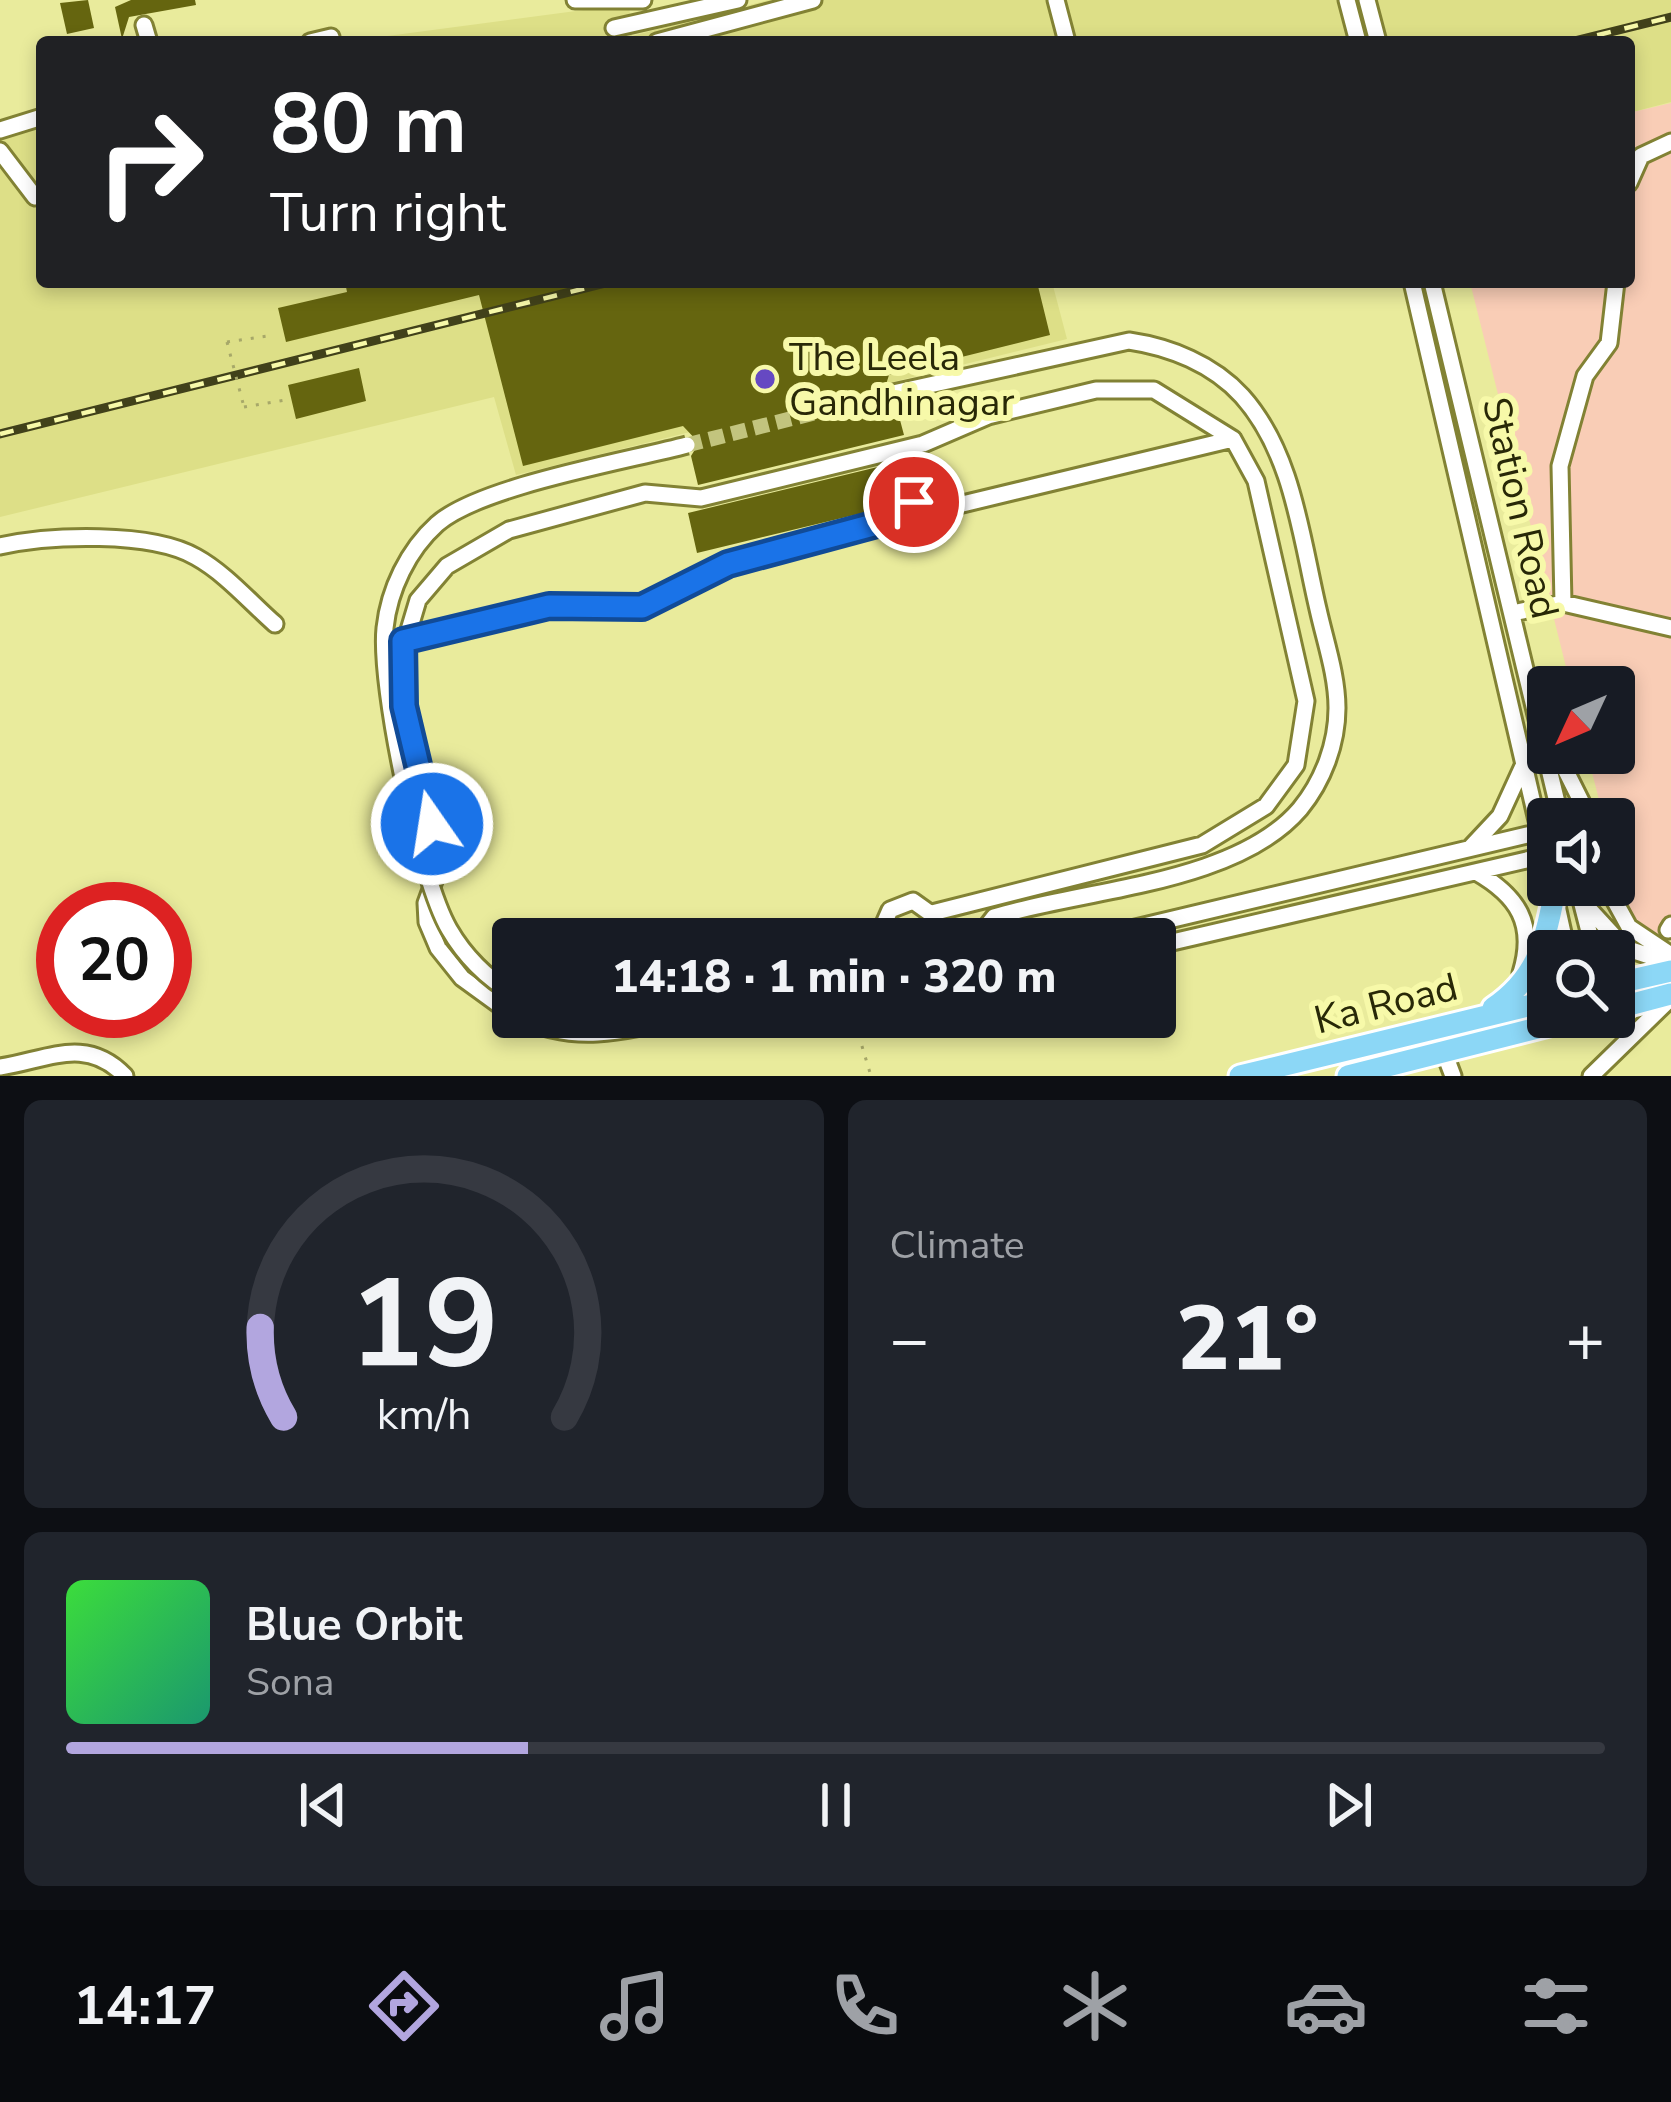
<!DOCTYPE html>
<meta charset="utf-8">
<style>
body{margin:0;font-family:"Nunito Sans",sans-serif;background:#20242c;color:#f1f3f6;height:100vh;display:flex;flex-direction:column;font-size:45px;white-space:nowrap}
*{box-sizing:border-box;margin:0}
p{font-size:39px;color:#9ea1a6}
.icon{flex:none;width:66px;height:66px;fill:none;stroke:currentColor;stroke-width:2;stroke-linecap:round;stroke-linejoin:round}
.map{position:relative;height:1076px;overflow:hidden}
.sheet{display:flex;flex-direction:column;gap:24px;padding:24px;background:#0d0f14;flex:1}
.sheet>*{flex:none}
.hud{position:absolute;left:36px;top:36px;width:1599px;height:252px;border-radius:12px;box-shadow:0 6px 18px #0003;background:#202124;color:#fff;overflow:hidden}
.needle{width:78px;rotate:226deg}
.fabs{position:absolute;left:1527px;top:666px;display:grid;gap:24px}
.fabs a{display:grid;place-items:center;width:108px;height:108px;border-radius:12px;background:#171b24;box-shadow:0 6px 18px #0003;font-size:60px}
.speed{position:absolute;left:36px;top:882px;display:flex;gap:24px;font-size:60px;font-weight:700;text-align:center}
.speed>*{display:grid;place-content:center;width:156px;height:156px;border-radius:50%;background:#171b24;box-shadow:0 6px 18px #0003;line-height:1}
.speed .limit{border:18px solid #d22;background:#fff;color:#111}
.pin{position:absolute;display:grid;place-items:center;width:102px;height:102px;color:#fff;margin:-51px;border:6px solid #fff;border-radius:50%;box-shadow:0 3px 12px #0007}
.me{position:absolute;width:132px;margin:-66px;rotate:347deg;stroke-linejoin:round;filter:drop-shadow(0 0 9px #0008)}
.turn{display:flex;align-items:center;gap:42px;height:252px;padding:0 36px;font-size:54px}
.turn .icon{width:156px;height:156px;stroke-width:2.5}
.turn b{display:block;font-size:84px;line-height:102px}
.big{font-size:90px;font-weight:800;line-height:1.1}
.sheet .widget{flex:1;display:flex;flex-direction:column;justify-content:center;gap:18px;min-width:0;padding:0 42px;border-radius:18px;background:#20242c}
.sheet .dial{align-items:center;gap:0}
.dial svg{height:312px;overflow:visible;fill:none;stroke:#363941;stroke-width:7;stroke-linecap:round;text-anchor:middle}
.dial text{fill:#f1f3f6;stroke:none}
.song{display:flex;align-items:center;gap:36px}
.cover{width:144px;height:144px;border-radius:18px;background:linear-gradient(135deg,hsl(120 70% 55%),hsl(160 70% 35%))}
.played{height:12px;border-radius:6px;background:linear-gradient(90deg,#b2a6df 30%,#363941 30%)}
.keys{display:flex;justify-content:space-around;direction:ltr}
.heat{display:flex;justify-content:space-between;align-items:center;font-size:66px;direction:ltr}
.sheet .tiles{flex:1;display:grid;gap:24px;grid-template-columns:1fr 1fr}
.widget:last-child{grid-column:span 2}
.trip{position:absolute;left:492px;top:918px;width:684px;height:120px;border-radius:12px;background:#171b24;box-shadow:0 6px 18px #0003;font-weight:800;line-height:120px;text-align:center}
.dock{display:flex;height:192px;justify-content:space-around;align-items:center;background:#090b0e;color:#9ea1a6}
.dock .icon{width:84px;height:84px}
.dock .current{color:#b2a6df}
.dock b{font-size:54px;color:#f1f3f6}
.map>svg:first-child{display:block}
.built{fill:#dddf87}
.green{fill:#f9cdb6}
.building{fill:#65650f}
.lines{fill:none;stroke-linecap:round;stroke-linejoin:round}
.minor-tunnel{stroke:#c2c47e;stroke-width:15;stroke-dasharray:15 8;stroke-linecap:butt}
.minor-casing{stroke:#828234;stroke-width:21}
.major-casing{stroke:#fff;stroke-width:27}
.path{stroke:#a7a869;stroke-width:3;stroke-dasharray:3 9;stroke-linecap:butt}
.minor{stroke:#fff;stroke-width:15}
.major{stroke:#8cd7f6;stroke-width:21}
.rail-casing{stroke:#41411a;stroke-width:9}
.rail{stroke:#f7f9a9;stroke-width:4.5;stroke-dasharray:14;stroke-linecap:butt}
.minor-bridge-casing{stroke:#828234;stroke-width:21;stroke-linecap:butt}
.path-bridge{stroke:#a7a869;stroke-width:3;stroke-dasharray:3 9;stroke-linecap:butt}
.minor-bridge{stroke:#fff;stroke-width:15}
.route-casing{stroke:#114b97;stroke-width:30}
.route{stroke:#1a73e8;stroke-width:21}
.poi-dot{fill:#6649c2;stroke:#f7f9a9;stroke-width:4.5}
.labels{text-anchor:middle;dominant-baseline:central;stroke-width:12;stroke-linejoin:round;paint-order:stroke}
.poi-label{font-size:39px;fill:#282807;stroke:#f7f9a9;text-anchor:start}
.street-label{font-size:39px;fill:#282807;stroke:#f7f9a9}
</style>
<div class="map">
<svg width="1671" height="1076" viewBox="0 0 1671 1076">
<rect width="100%" height="100%" fill="#e9eb9c"/>
<!-- built -->
<path class="built" d="M 769,0 L 1671,0 L 1671,102 L 1629,113 L 1629,42 L 342,42 L 629,4 L 632,36 Z
M 42,113 L 42,282 L 1052,282 L 1067,339 L 516,475 L 494,397 L 0,517 L 0,123 Z"/>
<!-- green -->
<path class="green" d="M 1671,103 L 1671,939 L 1636,948 L 1614,860 L 1614,819 L 1604,819 L 1587,753 L 1614,753 L 1614,687 L 1571,687 L 1470,282 L 1629,282 L 1629,113 Z"/>
<!-- building -->
<path class="building" d="M 88,0 L 94,28 L 67,34 L 60,3 Z
M 131,0 L 195,0 L 196,5 L 129,17 L 122,39 L 115,7 Z
M 345,282 L 1037,282 L 1050,335 L 889,375 L 882,397 L 896,405 L 904,435 L 698,485 L 691,456 L 699,443 L 683,426 L 523,466 L 479,295 L 286,342 L 278,308 L 347,292 Z
M 359,368 L 366,401 L 296,419 L 288,385 Z
M 886,465 L 896,505 L 697,553 L 688,513 Z"/>
<g class="lines">
<!-- minor-tunnel -->
<path class="minor-tunnel" d="M 687,445 L 893,393"/>
<!-- minor casing -->
<g class="minor-casing">
<path id="minor" d="M 575,0 L 643,0
M 1056,0 L 1067,42
M 1347,0 L 1358,42
M 1367,0 L 1378,42
M 144,25 L 149,42
M 614,28 L 738,0
M 310,42 L 331,37
M 657,42 L 813,0
M 0,130 L 42,117
M 0,151 L 35,197
M 1629,183 L 1641,156 L 1671,142
M 1412,282 L 1548,868
M 1432,282 L 1561,819
M 893,393 L 1129,341 C 1170,347 1213,364 1242,396 C 1293,453 1301,537 1318,609 C 1325,641 1337,675 1337,708 C 1337,744 1323,781 1300,809 C 1236,884 1085,889 994,917 L 977,939
M899 515a13 13 0 1 1 26 0a13 13 0 1 1-26 0Z
M 925,513 L 1233,439
M 0,546 C 49,535 151,531 196,557 C 225,573 250,602 275,624
M 1563,603 L 1560,466 L 1585,376 L 1609,343 L 1616,282
M 1512,613 L 1563,603 L 1671,628
M 403,641 L 549,606 L 642,607 L 728,564 L 899,518
M 1557,753 L 1590,819
M 1471,847 L 1500,816 L 1522,768
M 1476,872 C 1518,896 1536,924 1521,973
M 1577,885 L 1594,951
M 1606,885 L 1629,927 L 1671,955
M 1580,899 L 1625,948 L 1671,963
M 1556,901 L 1567,951
M 1668,930 L 1671,925
M 886,939 L 883,926 L 890,910 L 913,901 L 934,916 L 934,939
M 1089,939 L 1548,830
M 1155,946 L 1548,855
M 513,1015 L 462,978 L 438,948 L 427,922 L 426,903 L 441,862 L 404,706 L 401,657 L 418,600 L 447,566 L 509,530 L 645,493 L 701,498 L 923,444 L 988,416 L 1096,390 L 1154,390 L 1233,439 L 1256,481 L 1306,701 L 1296,765 L 1266,806 L 1202,845 L 932,913
M 518,1017 C 574,1045 626,1031 685,1017
M 1444,1052 L 1453,1076
M 0,1067 C 47,1060 86,1035 125,1076
M 1591,1076 L 1671,998"/>
</g>
<!-- major casing -->
<g class="major-casing">
<path id="major" d="M 1614,984 L 1671,971
M 1493,1008 C 1536,979 1545,944 1554,895
M 1614,1009 L 1671,994
M 1240,1076 L 1548,1001
M 1348,1076 L 1581,1017"/>
</g>
<!-- path -->
<path class="path" d="M 227,342 L 268,336
M 244,407 L 291,399
M 855,1023 L 871,1076"/>
<!-- minor -->
<use href="#minor" class="minor"/>
<!-- major -->
<use href="#major" class="major"/>
<!-- rail casing -->
<g class="rail-casing">
<path id="rail" d="M 1570,42 L 1671,17
M 0,434 L 610,282"/>
</g>
<!-- rail -->
<use href="#rail" class="rail"/>
<!-- minor-bridge casing -->
<g class="minor-bridge-casing">
<path id="minor-bridge" d="M 513,993 C 487,979 464,955 449,929 C 420,879 379,686 385,628 C 389,590 408,550 437,524 C 480,486 627,461 687,445"/>
</g>
<!-- path-bridge -->
<path class="path-bridge" d="M 227,342 L 244,407"/>
<!-- minor-bridge -->
<use href="#minor-bridge" class="minor-bridge"/>
</g>
<g class="lines">
<!-- route casing -->
<g class="route-casing">
<path id="route" d="M 432,824 L 404,706 L 403,641 L 549,606 L 642,607 L 728,564 L 899,518 L 902,506 L 914,502"/>
</g>
<!-- route -->
<use href="#route" class="route"/>
</g>
<!-- markers -->
<circle class="poi-dot" cx="765" cy="379" r="12"/>
<g class="labels">
<!-- poi labels -->
<g class="poi-label">
<text x="789" y="357">The Leela<tspan x="789" dy="45">Gandhinagar</tspan></text>
</g>
<!-- street labels -->
<g class="street-label">
<text transform="translate(1520 508) rotate(77)">Station Road</text>
<text transform="translate(1386 1004) rotate(-14)">Ka Road</text>
</g>
</g>
</svg>
<div class="fabs">
<a><svg class="needle" viewBox="-14 -14 28 28"><path d="M0-13l5 13h-10z" fill="#e53935"/><path d="M0 13l5-13h-10z" fill="#9ea1a6"/></svg></a>
<a><svg class="icon" aria-label="sound" viewBox="0 0 24 24"><path d="M4 9h4l5-4v14l-5-4H4zM17 9q2 3 0 6"/></svg></a>
<a><svg class="icon" aria-label="search" viewBox="0 0 24 24"><circle cx="10" cy="10" r="6"/><path d="M15 15l6 6"/></svg></a>
</div>
<div class="speed"><div class="limit">20</div></div>
<div class="pin" style="left:914px;top:502px;background:#d93025"><svg class="icon" aria-label="arrive" viewBox="0 0 24 24"><path d="M6 21V4h12l-3 4 3 4H6"/></svg></div>
<svg class="me" style="left:432px;top:824px" viewBox="-20 -20 40 40"><circle r="17" fill="#1a73e8" stroke="#fff" stroke-width="3"/><path d="M0-11L8 9 0 5-8 9z" fill="#fff"/></svg>
<div class="trip">14:18 · 1 min · 320 m</div>
<div class="hud">
<div class="turn"><svg class="icon" aria-label="right" viewBox="0 0 24 24"><path d="M7 20v-9h11M14 6l5 5-5 5"/></svg><div><b>80 m</b>Turn right</div></div>
</div>
</div>
<section class="sheet">
<div class="tiles">
<div class="widget dial"><svg viewBox="0 0 100 80">
<path d="M14 69A42 42 0 1 1 86 69"/>
<path d="M14 69A42 42 0 0 1 8 46" stroke="#b2a6df"/>
<text x="50" y="56" font-size="32" font-weight="700">19</text>
<text x="50" y="72" font-size="11">km/h</text>
</svg></div>
<div class="widget"><p>Climate</p>
<div class="heat"><a>−</a><b class="big">21°</b><a>+</a></div>
</div>
<div class="widget">
<div class="song"><i class="cover"></i><div><b>Blue Orbit</b><p>Sona</p></div></div>
<div class="played"></div>
<div class="keys"><svg class="icon" aria-label="previous" viewBox="0 0 24 24"><path d="M18 5L8 12l10 7zM5 5v14"/></svg><svg class="icon" aria-label="pause" viewBox="0 0 24 24"><path d="M8 5v14M16 5v14"/></svg><svg class="icon" aria-label="next" viewBox="0 0 24 24"><path d="M6 5l10 7-10 7zM19 5v14"/></svg></div>
</div>
</div>
</section>
<nav class="dock">
<b>14:17</b>
<svg class="icon current" aria-label="directions" viewBox="0 0 24 24"><path d="M12 3l9 9-9 9-9-9zM9 14v-3h6M13 9l2 2-2 2"/></svg>
<svg class="icon" aria-label="music" viewBox="0 0 24 24"><path d="M9 18V5l10-2v13"/><circle cx="6" cy="18" r="3"/><circle cx="16" cy="16" r="3"/></svg>
<svg class="icon" aria-label="phone" viewBox="0 0 24 24"><path d="M5 4h4l2 5-3 2q2 4 5 5l2-3 5 2v4C11 20 4 13 5 4z"/></svg>
<svg class="icon" aria-label="climate" viewBox="0 0 24 24"><path d="M12 3v18M4 7l16 10M4 17L20 7"/></svg>
<svg class="icon" aria-label="car" viewBox="0 0 24 24"><path d="M5 17H2v-5l4-1 3-4h7l3 4 3 1v5h-3M9 17h6M6 11h13"/><circle cx="7" cy="17" r="2"/><circle cx="17" cy="17" r="2"/></svg>
<svg class="icon" aria-label="filters" viewBox="0 0 24 24"><path d="M4 7h16M4 17h16"/><circle cx="9" cy="7" r="2"/><circle cx="15" cy="17" r="2"/></svg>
</nav>
